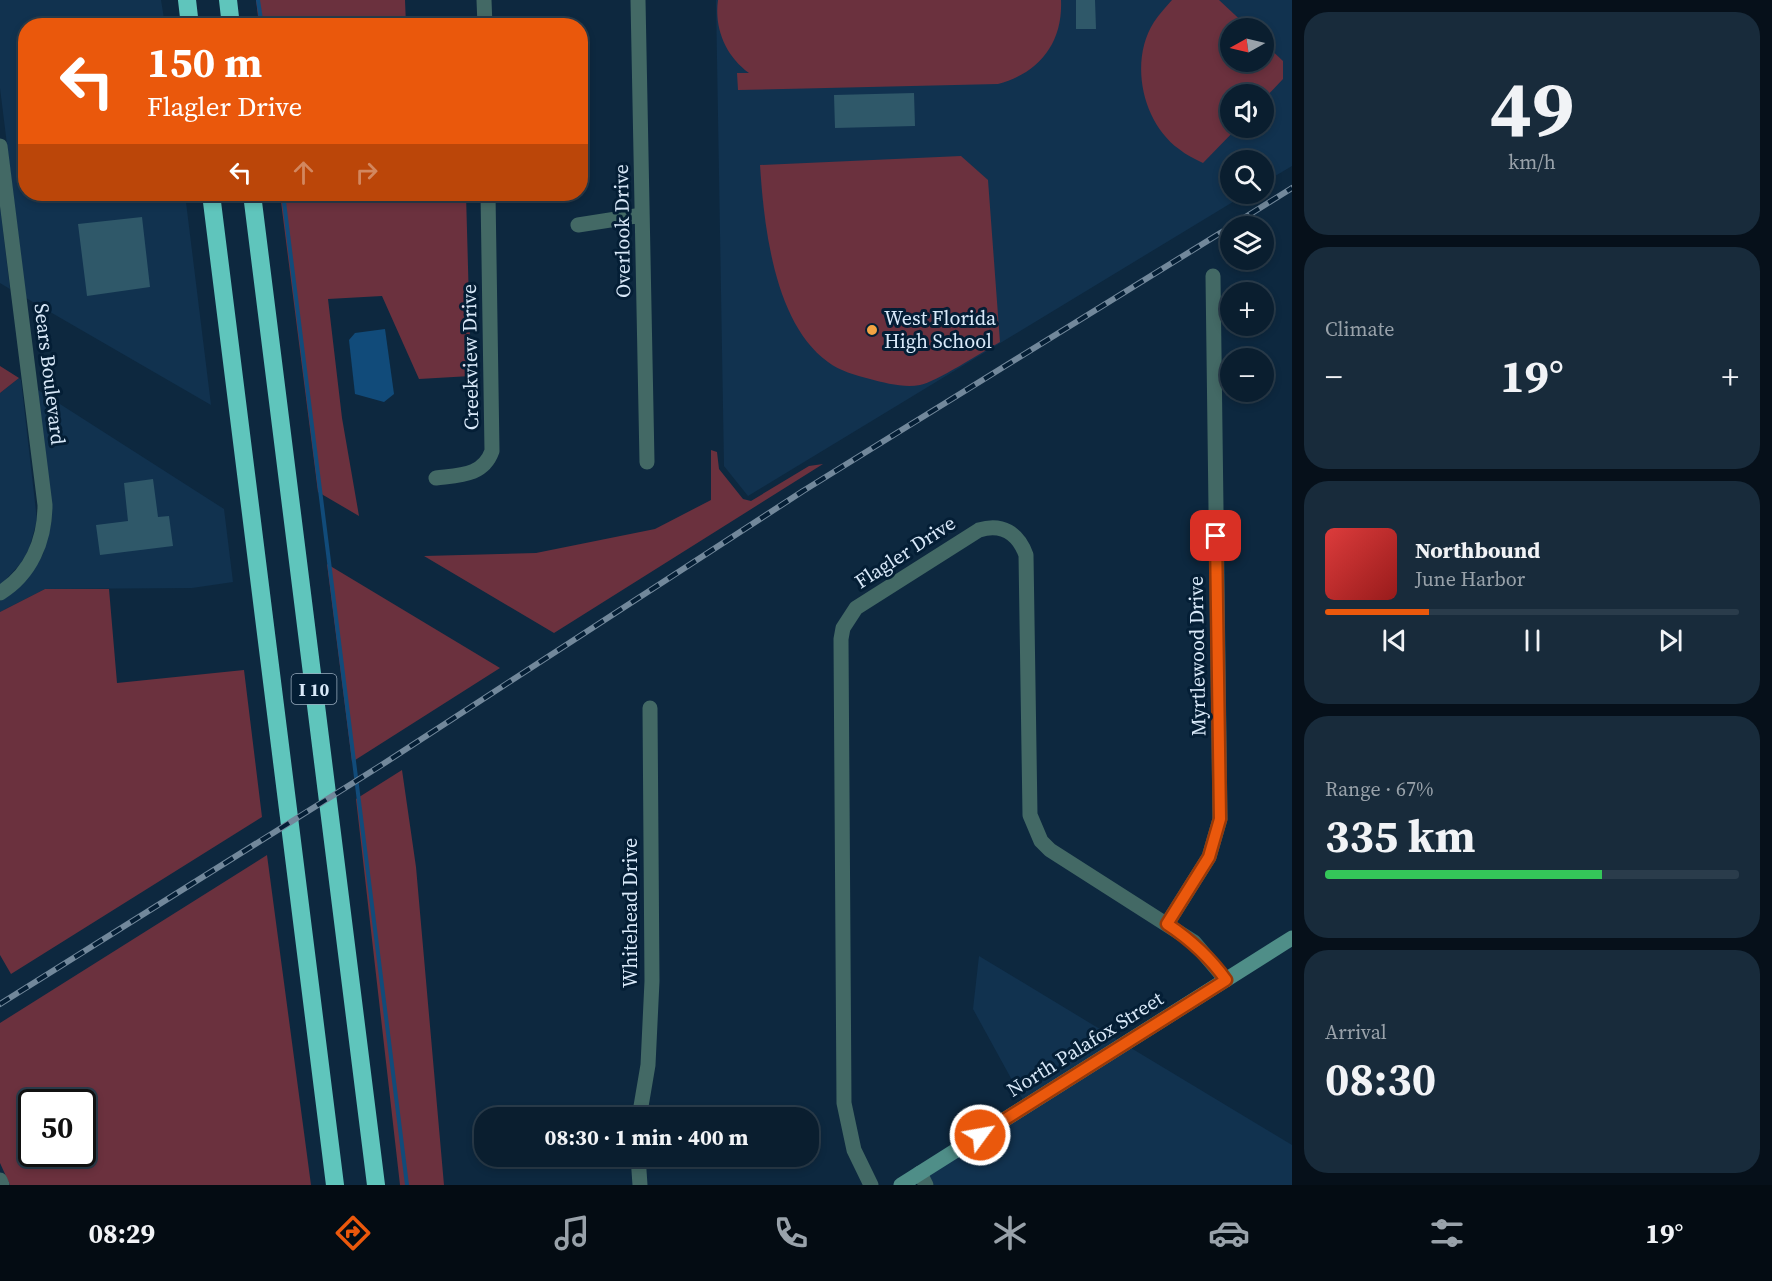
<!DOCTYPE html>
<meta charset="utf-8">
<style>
body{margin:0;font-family:"Source Serif 4",serif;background:#182b3b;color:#f1f3f6;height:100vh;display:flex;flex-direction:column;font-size:22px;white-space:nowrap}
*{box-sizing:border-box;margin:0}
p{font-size:20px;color:#99a2aa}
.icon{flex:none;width:33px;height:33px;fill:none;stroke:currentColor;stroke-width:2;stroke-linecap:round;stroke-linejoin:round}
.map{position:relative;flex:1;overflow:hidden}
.details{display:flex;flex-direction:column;gap:12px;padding:12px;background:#06101a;width:480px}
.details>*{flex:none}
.top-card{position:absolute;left:18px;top:18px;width:570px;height:183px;border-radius:24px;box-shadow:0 3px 9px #0003,0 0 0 2px #2a3c4b;background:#ea580c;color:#fff;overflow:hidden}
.needle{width:39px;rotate:262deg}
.fabs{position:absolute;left:1220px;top:18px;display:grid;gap:12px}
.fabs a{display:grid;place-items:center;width:54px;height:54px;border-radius:50%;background:#0a1e2f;box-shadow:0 3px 9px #0003,0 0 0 2px #2a3c4b;font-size:30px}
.speed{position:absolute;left:18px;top:1089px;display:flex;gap:12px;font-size:30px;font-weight:700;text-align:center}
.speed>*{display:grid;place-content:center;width:78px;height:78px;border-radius:50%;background:#0a1e2f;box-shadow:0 3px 9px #0003,0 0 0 2px #2a3c4b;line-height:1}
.speed .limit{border:3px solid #111;border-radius:9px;background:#fff;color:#111}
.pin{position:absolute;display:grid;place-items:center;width:51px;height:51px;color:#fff;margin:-26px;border-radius:12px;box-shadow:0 3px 9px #0006}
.me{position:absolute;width:66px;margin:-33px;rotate:58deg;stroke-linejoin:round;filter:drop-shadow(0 0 4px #0008)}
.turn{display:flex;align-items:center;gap:21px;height:126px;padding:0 30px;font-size:27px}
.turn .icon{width:78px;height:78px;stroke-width:2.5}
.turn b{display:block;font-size:42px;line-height:51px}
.lanes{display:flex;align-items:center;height:57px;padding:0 30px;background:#0003;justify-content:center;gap:30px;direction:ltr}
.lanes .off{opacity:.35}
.big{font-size:45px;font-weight:700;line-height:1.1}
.details .tile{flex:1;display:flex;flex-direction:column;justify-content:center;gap:9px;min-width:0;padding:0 21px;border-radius:24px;background:#182b3b}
.details .dial{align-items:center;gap:0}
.dial b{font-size:78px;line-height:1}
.song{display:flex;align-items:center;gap:18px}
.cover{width:72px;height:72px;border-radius:9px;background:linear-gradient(135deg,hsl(0 70% 55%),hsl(0 70% 35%))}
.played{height:6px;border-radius:3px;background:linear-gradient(90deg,#ea580c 25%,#2a3c4b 25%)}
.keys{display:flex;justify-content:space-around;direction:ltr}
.heat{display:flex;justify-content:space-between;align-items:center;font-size:33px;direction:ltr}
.charge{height:9px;border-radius:4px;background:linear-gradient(90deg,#34c759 67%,#2a3c4b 0)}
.trip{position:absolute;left:474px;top:1107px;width:345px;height:60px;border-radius:24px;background:#0a1e2f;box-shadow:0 3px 9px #0003,0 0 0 2px #2a3c4b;font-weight:700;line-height:60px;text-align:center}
.dock{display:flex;height:96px;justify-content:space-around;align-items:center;background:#040c13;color:#99a2aa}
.dock .icon{width:42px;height:42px}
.dock .on{color:#ea580c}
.dock b{font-size:27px;color:#f1f3f6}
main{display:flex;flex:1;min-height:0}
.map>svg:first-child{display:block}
.built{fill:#11324f;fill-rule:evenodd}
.green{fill:#6b313e;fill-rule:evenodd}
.water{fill:#114b7a}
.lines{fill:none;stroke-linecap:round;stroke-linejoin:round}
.stream{stroke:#114b7a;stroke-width:4}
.building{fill:#2f5869}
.minor{stroke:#436965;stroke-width:15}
.secondary{stroke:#4f8e88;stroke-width:15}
.motorway{stroke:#5fc5bc;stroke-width:18}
.rail-casing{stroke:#72889b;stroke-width:6}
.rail{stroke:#041e35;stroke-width:4;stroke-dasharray:11;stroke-linecap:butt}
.route-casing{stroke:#983908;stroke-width:15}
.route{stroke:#ea580c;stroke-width:10}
.poi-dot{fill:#f3a443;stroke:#041e35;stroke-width:2}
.labels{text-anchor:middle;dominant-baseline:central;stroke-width:6;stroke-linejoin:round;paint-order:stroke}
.shield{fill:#041e35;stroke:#99acbe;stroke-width:1.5}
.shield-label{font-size:18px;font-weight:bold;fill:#d9e9f9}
.street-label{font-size:20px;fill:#d9e9f9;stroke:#041e35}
.poi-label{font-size:20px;fill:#d9e9f9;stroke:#041e35;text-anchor:start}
</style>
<main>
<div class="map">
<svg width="1292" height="1185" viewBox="0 0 1292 1185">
<rect width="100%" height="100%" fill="#0d283f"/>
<!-- built -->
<path class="built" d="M 0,0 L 161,0 L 165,25 L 26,26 L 26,194 L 185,194 L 211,405 L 26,298 L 0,88 Z
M 716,0 L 1292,0 L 1292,166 L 1263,183 L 1263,160 L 1230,160 L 1230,194 L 1246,194 L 748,496 L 724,466 ZM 1230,28 L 1263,28 L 1263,62 L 1230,62 ZM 1230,94 L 1263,94 L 1263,128 L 1230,128 Z
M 0,206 L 10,289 L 0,283 Z
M 19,378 L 21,380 L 37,520 L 29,549 L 21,563 L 0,586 L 0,393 Z
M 38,390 L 224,509 L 233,582 L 192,588 L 45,589 L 0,612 L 0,601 L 10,595 L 34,569 L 43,554 L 52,520 Z
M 979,956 L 1118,1040 L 1023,1100 L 973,1009 Z
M 1131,1048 L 1292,1145 L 1292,1185 L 934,1185 L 929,1175 Z"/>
<!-- green -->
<path class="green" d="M 256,0 L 405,0 L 406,25 L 259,25 Z
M 718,0 L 1061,0 C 1063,43 1039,73 998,84 L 738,90 L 737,73 L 749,73 C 726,56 714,29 718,0 Z
M 1172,0 L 1219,0 L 1249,28 L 1230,28 L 1230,62 L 1263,62 L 1263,42 L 1283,61 L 1283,79 L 1263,100 L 1263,94 L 1230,94 L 1230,128 L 1237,128 L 1203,163 C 1195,159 1186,155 1179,149 C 1142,122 1129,61 1154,22 C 1159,14 1166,7 1172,0 Z
M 961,156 L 988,180 L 1000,342 C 984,351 934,383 920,385 C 904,388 885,383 870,379 C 855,375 840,371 828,362 C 774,323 764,226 760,165 Z
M 280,194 L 466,194 L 471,376 L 419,379 L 382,296 L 328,299 L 342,418 L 359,516 L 318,492 Z
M 0,366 L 19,378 L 0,393 Z
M 711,450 L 717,452 L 719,469 L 743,499 L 751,501 L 809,466 L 823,464 L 554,633 L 424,556 L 536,553 L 655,529 L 711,500 Z
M 327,564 L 500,668 L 352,762 Z
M 45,589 L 109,589 L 117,683 L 244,670 L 262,817 L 11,974 L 0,955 L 0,612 Z
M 402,770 L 416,867 L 444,1185 L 400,1185 L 356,799 Z
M 267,855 L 311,1185 L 10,1185 L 0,1163 L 0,1023 ZM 32,1102 L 82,1102 L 82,1154 L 32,1154 Z"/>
<!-- water -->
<path class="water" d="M 385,329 L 394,394 L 384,402 L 355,394 L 349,340 L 355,333 Z"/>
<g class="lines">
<!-- stream -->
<path class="stream" d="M 258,0 L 262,26
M 283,194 L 407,1185"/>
</g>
<!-- building -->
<path class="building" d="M 1076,0 L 1095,0 L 1096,29 L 1076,29 Z
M 914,93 L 915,126 L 835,128 L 834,95 Z
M 142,217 L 150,287 L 87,296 L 78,224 Z
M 153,479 L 158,517 L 169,516 L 173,546 L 100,555 L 96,525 L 128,521 L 124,483 Z"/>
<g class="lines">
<!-- minor -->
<path class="minor" d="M 484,0 L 485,26
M 638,0 L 647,462
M 0,146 L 45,505 C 45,540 31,574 0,593
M 578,225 L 642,215
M 436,478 C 460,475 483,476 492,451 L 488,194
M 1167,924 L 1209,857 L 1220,819 L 1213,276
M 639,1118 L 648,1065 L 652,981 L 650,708
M 638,1156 L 640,1185
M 920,1173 L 926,1185
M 0,1180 L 2,1185
M 871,1185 L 854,1150 L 844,1103 L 841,639 L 843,628 L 856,608 L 979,530 C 1002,523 1018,533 1026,555 L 1030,815 L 1041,841 L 1050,850 L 1194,942 L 1226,980"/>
<!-- secondary -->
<path class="secondary" d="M 901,1185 L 1292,938"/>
<!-- motorway -->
<path class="motorway" d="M 187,0 L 190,26
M 228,0 L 231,26
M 211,194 L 335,1185
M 252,194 L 376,1185"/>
<!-- rail casing -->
<g class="rail-casing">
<path id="rail" d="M 1231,226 L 1292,188
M 0,1004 L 380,766 L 803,491 L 1230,227"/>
</g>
<!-- rail -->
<use href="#rail" class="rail"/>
</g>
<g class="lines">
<!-- route casing -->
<g class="route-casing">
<path id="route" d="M 980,1135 L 1226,980 C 1209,956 1191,940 1167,924 L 1209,857 L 1220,819 L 1216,536"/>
</g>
<!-- route -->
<use href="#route" class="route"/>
</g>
<!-- markers -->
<circle class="poi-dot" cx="872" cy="330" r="6"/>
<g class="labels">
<!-- shield labels -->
<rect class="shield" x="291.5" y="674" width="45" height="30" rx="4.5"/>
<g class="shield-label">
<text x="314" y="689">I 10</text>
</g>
<!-- street labels -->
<g class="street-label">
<text transform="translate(622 231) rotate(-91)">Overlook Drive</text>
<text transform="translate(470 357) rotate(-91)">Creekview Drive</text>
<text transform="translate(50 374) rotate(83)">Sears Boulevard</text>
<text transform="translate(905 552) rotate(-33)">Flagler Drive</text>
<text transform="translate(1197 656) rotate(-91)">Myrtlewood Drive</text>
<text transform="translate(630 913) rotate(-90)">Whitehead Drive</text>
<text transform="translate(1085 1044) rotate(-32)">North Palafox Street</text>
</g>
<!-- poi labels -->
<g class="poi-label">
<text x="884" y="318">West Florida<tspan x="884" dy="23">High School</tspan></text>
</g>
</g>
</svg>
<div class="fabs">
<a><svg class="needle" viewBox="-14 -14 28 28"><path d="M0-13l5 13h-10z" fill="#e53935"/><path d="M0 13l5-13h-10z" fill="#99a2aa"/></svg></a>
<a><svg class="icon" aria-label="sound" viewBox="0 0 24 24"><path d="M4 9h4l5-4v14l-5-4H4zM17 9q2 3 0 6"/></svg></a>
<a><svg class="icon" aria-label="search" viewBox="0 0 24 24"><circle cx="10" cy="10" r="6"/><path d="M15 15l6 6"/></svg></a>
<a><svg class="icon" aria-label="layers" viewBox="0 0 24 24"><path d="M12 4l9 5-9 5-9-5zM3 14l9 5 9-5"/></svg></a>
<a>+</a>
<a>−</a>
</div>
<div class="speed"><div class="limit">50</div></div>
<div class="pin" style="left:1216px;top:536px;background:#d93025"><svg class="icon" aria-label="arrive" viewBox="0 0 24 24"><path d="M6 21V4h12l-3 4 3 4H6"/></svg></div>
<svg class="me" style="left:980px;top:1135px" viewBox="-20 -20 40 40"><circle r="17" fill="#ea580c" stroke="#fff" stroke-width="3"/><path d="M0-11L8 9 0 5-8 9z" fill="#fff"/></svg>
<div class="trip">08:30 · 1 min · 400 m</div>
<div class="top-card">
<div class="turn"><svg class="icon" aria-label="left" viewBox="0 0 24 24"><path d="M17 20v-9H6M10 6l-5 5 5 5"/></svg><div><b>150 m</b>Flagler Drive</div></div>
<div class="lanes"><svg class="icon" aria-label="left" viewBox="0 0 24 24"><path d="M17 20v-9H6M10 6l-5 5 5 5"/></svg><svg class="icon off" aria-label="ahead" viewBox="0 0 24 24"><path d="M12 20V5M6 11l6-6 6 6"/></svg><svg class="icon off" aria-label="right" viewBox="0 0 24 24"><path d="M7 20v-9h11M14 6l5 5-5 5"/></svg></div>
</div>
</div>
<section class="details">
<div class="tile dial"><b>49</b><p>km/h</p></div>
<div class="tile"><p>Climate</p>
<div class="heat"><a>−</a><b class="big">19°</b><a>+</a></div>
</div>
<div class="tile">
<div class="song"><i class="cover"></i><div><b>Northbound</b><p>June Harbor</p></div></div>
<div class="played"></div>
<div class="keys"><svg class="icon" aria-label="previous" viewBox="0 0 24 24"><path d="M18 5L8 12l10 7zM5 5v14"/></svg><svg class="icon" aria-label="pause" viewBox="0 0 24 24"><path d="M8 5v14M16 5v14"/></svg><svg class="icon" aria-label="next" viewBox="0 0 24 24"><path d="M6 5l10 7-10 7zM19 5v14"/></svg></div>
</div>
<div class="tile"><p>Range · 67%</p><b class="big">335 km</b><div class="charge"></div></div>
<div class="tile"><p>Arrival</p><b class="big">08:30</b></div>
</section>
</main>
<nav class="dock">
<b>08:29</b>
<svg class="icon on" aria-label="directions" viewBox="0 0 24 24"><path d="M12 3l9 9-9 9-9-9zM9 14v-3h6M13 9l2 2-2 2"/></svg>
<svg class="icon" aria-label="music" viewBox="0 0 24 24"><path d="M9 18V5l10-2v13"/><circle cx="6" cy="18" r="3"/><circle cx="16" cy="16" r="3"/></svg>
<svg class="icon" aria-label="phone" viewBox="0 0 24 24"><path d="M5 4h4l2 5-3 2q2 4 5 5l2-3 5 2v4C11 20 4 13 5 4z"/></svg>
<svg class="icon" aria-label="climate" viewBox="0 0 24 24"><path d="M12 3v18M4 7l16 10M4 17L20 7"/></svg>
<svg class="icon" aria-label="car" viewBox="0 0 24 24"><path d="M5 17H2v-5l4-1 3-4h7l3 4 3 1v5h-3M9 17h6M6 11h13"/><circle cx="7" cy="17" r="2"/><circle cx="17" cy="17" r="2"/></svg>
<svg class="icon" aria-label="filters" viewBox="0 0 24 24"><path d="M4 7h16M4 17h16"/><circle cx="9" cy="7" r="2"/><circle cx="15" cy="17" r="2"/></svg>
<b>19°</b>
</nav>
